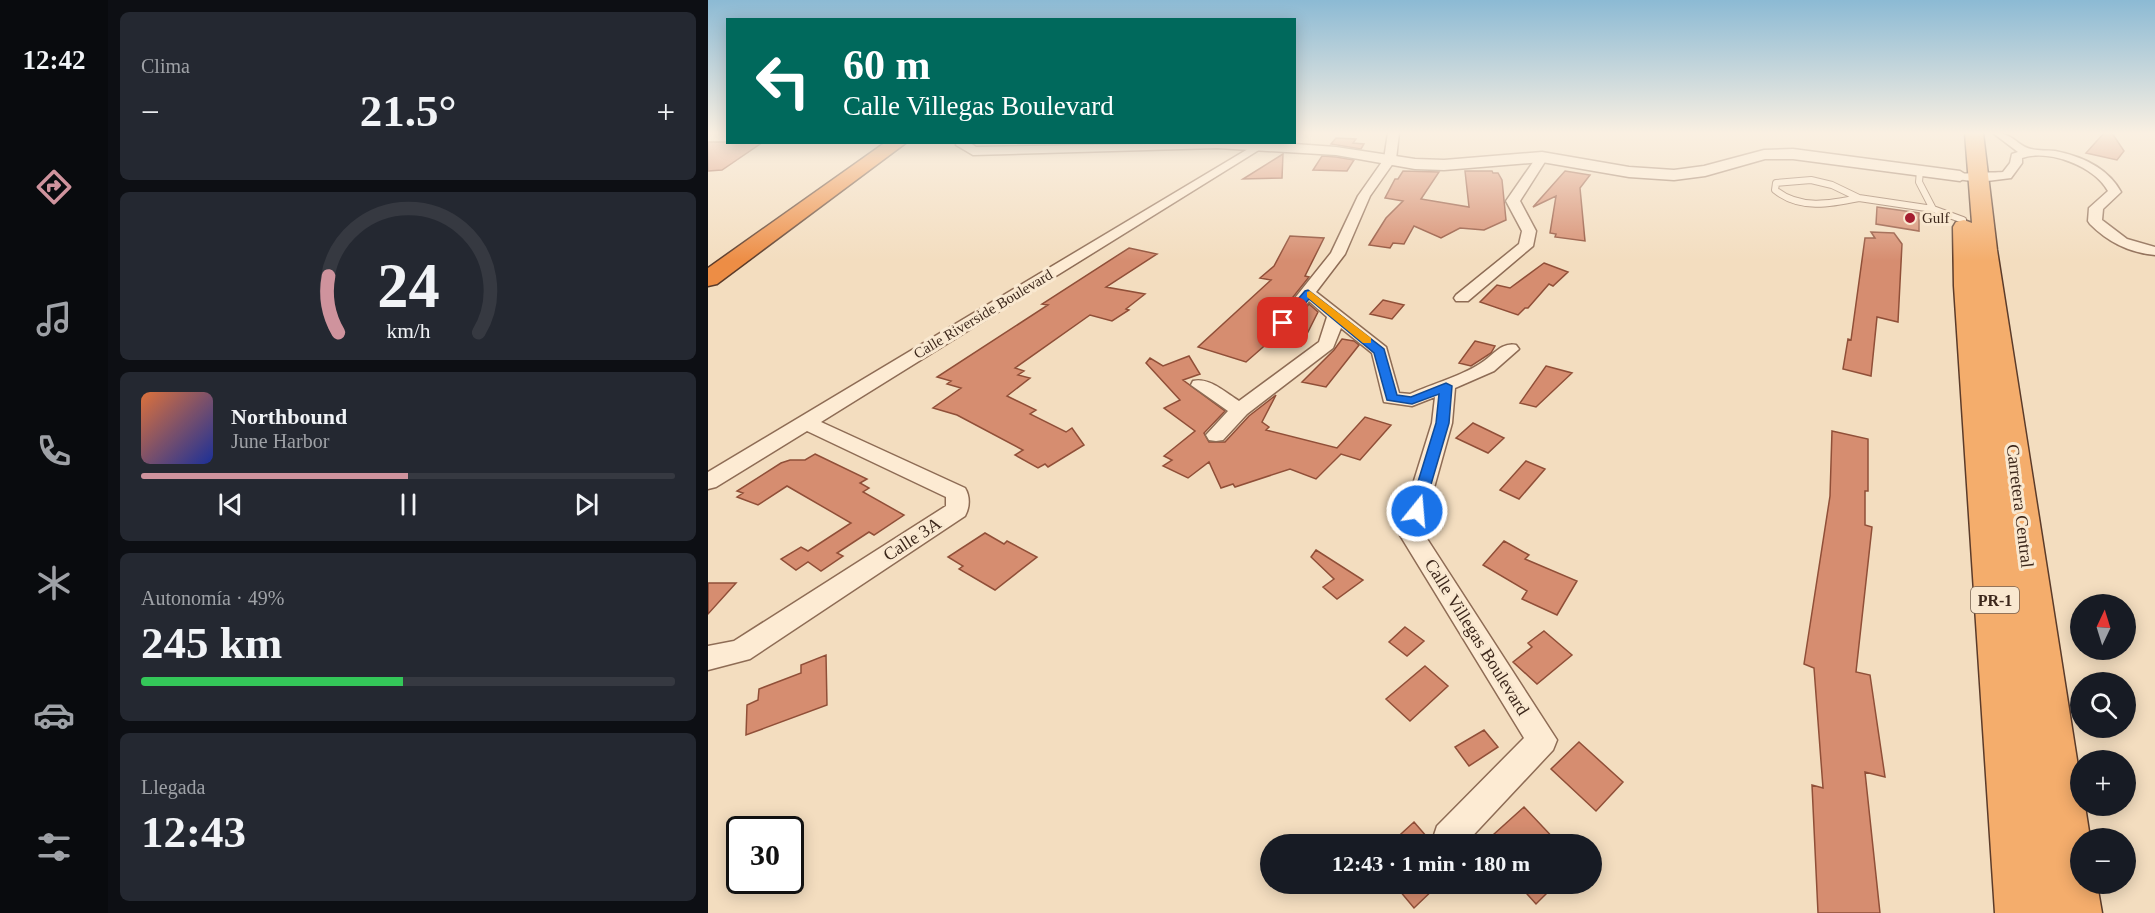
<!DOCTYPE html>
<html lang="es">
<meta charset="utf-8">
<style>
body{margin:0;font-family:Georgia,serif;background:#242831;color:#f1f3f6;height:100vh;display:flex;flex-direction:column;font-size:22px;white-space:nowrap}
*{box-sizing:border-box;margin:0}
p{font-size:20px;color:#9ea1a6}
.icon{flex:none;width:33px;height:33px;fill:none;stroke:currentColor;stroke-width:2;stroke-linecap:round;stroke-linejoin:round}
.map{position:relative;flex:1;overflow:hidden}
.sheet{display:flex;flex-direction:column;gap:12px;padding:12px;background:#0d0f14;width:600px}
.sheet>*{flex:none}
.top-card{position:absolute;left:18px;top:18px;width:570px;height:126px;border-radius:0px;box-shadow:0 3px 15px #0003;background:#00695c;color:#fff;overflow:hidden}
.needle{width:39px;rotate:4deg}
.buttons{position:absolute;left:1362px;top:594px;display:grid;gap:12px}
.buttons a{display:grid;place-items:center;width:66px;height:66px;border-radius:50%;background:#171b24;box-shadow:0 3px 15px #0003;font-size:30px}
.speed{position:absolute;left:18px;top:816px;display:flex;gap:12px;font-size:30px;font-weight:700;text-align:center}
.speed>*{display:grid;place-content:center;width:78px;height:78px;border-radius:50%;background:#171b24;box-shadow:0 3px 15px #0003;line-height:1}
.speed .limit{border:3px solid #111;border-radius:9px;background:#fff;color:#111}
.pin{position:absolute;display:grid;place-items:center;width:51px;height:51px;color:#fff;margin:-26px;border-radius:12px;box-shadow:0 3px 9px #0006}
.me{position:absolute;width:66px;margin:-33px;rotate:17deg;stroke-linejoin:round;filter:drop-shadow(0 0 4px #0008)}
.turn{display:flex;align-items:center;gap:21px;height:126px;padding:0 18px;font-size:27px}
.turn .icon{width:78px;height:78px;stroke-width:2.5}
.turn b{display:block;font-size:42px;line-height:51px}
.big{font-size:45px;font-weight:700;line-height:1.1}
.sheet .card{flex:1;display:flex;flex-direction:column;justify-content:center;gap:9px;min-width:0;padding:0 21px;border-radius:9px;background:#242831}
.sheet .dial{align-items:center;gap:0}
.dial svg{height:156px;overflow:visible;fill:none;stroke:#363941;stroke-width:7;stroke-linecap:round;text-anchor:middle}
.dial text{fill:#f1f3f6;stroke:none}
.song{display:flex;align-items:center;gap:18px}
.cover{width:72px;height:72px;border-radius:9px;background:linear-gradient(135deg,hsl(20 70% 55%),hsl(230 70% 35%))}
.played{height:6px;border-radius:3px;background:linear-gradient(90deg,#cf939d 50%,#363941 50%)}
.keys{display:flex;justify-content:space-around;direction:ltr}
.heat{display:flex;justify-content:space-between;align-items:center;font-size:33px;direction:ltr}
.charge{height:9px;border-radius:4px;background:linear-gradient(90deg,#34c759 49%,#363941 0)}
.trip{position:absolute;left:552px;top:834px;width:342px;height:60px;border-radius:30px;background:#171b24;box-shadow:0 3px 15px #0003;font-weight:700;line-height:60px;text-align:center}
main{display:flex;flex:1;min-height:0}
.tab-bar{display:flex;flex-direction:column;width:108px;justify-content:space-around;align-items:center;background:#090b0e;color:#9ea1a6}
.tab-bar .icon{width:42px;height:42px}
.tab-bar .active{color:#cf939d}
.tab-bar b{font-size:27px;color:#f1f3f6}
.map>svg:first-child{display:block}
.building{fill:#d68d70;stroke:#904f38;stroke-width:1.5}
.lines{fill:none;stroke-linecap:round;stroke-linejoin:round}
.service-casing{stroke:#8e6c55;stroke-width:8}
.minor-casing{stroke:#8e6c55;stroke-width:3}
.tertiary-casing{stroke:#8e6c55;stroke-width:3}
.trunk-casing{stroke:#5b3b2a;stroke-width:3}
.motorway-casing{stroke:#5b3b2a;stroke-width:3}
.service{stroke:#fdebd3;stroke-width:6}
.minor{fill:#fdebd3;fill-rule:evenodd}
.tertiary{fill:#fdebd3;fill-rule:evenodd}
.trunk{fill:#f4ad6c;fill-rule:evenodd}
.motorway{fill:#ed8d45;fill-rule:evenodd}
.route{fill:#1a73e8;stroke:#114b97;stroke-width:1.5}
.slow{fill:#f59e0b}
.poi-dot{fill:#a51e30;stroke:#f9e8d0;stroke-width:2}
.labels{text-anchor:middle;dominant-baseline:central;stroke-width:6;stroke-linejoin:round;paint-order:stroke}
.far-poi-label{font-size:15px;fill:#3c271b;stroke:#f9e8d0;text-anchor:start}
.far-street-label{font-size:15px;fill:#3c271b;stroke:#f9e8d0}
.shield{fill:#f9e8d0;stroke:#756151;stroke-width:1.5}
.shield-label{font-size:16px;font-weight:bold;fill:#3c271b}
.street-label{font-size:18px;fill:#3c271b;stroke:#f9e8d0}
</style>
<main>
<nav class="tab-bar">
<b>12:42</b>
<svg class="icon active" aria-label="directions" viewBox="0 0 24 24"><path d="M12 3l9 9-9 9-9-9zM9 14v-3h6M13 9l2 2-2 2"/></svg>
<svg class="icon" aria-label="music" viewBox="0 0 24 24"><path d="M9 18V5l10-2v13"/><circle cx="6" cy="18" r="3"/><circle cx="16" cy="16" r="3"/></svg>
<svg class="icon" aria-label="phone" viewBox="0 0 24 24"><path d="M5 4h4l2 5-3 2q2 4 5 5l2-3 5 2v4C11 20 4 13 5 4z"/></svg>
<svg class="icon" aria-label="climate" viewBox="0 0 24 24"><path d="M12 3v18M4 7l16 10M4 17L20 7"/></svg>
<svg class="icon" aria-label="car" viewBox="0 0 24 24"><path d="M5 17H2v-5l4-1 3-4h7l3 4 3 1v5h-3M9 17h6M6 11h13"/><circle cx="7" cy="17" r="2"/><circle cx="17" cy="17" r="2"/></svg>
<svg class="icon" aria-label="filters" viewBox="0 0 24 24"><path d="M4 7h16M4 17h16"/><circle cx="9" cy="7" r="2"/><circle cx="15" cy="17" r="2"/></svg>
</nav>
<section class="sheet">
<div class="card"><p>Clima</p>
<div class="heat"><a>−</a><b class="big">21.5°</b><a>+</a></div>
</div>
<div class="card dial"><svg viewBox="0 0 100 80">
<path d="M14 69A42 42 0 1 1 86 69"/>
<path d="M14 69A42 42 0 0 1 9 40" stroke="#cf939d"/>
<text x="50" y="56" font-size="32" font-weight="700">24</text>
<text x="50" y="72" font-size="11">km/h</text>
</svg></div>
<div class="card">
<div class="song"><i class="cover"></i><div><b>Northbound</b><p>June Harbor</p></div></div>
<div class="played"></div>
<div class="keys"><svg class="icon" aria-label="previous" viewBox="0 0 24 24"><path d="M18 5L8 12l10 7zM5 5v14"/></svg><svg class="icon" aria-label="pause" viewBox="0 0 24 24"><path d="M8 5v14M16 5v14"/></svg><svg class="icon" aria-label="next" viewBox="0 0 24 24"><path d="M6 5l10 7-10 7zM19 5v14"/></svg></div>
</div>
<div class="card"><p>Autonomía · 49%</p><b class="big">245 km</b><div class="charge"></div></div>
<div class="card"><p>Llegada</p><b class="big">12:43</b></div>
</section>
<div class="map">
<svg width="1447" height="913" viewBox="0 0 1447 913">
<rect width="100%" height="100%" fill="#f3ddbf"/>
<!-- building -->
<path class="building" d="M 1396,133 L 1404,133 L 1416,151 L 1409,160 L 1378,153 Z
M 628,138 L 648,139 L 645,143 L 656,144 L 653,149 L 623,144 Z
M 0,142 L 55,142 L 14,170 L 0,171 Z
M 575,154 L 574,178 L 535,179 Z
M 614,156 L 628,157 L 646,160 L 639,171 L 605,170 Z
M 695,171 L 731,172 L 713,199 L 761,207 L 757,171 L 784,171 L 785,173 L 790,173 L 794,180 L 798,220 L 776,230 L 752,228 L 733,238 L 706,226 L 696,244 L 685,243 L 682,248 L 661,245 L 678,218 L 695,201 L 677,198 L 687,179 L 690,179 Z
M 857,171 L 882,175 L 872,188 L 877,241 L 847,237 L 848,234 L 842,233 L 848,196 L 825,207 Z
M 1169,207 L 1211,213 L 1211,231 L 1168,224 Z
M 1163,232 L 1186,233 L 1194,244 L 1190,322 L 1169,317 L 1163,376 L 1135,369 L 1140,339 L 1143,340 L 1157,238 L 1167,238 Z
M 582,236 L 616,238 L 597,276 L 601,277 L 565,322 L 569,329 L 581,329 L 601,304 L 610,312 L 593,346 L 562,341 L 538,362 L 490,347 L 563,280 L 552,278 L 566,266 Z
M 421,248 L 449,254 L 398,287 L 437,294 L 418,309 L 421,310 L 404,321 L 382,315 L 307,368 L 316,371 L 310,375 L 322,378 L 299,396 L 328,410 L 322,414 L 358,432 L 364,428 L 376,445 L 340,467 L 337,464 L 330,468 L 307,455 L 315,450 L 249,415 L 225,408 L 253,388 L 239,384 L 243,381 L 229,377 L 340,305 L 334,304 Z
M 836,263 L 860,272 L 845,286 L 841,284 L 820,308 L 817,308 L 810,315 L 772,302 L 789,285 L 802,288 Z
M 675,300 L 696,305 L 684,319 L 662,314 Z
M 634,339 L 646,341 L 651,345 L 618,387 L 594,382 L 626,350 Z
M 767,341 L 787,346 L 783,353 L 763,366 L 751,363 Z
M 481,356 L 492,374 L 475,380 L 517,411 L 496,433 L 501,442 L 517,442 L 541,416 L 568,395 L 554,422 L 561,427 L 558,430 L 629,448 L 657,417 L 683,425 L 652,460 L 633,454 L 608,479 L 582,469 L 527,487 L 525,484 L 513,488 L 501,462 L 480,478 L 455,466 L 464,460 L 456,456 L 487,431 L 456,408 L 472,400 L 438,363 L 442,358 L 455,366 Z
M 838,366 L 864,373 L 828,407 L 812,403 Z
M 765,423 L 796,438 L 780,453 L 748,438 Z
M 1124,431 L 1160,439 L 1160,491 L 1157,491 L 1157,525 L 1164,527 L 1148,672 L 1162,675 L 1177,777 L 1157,772 L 1172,913 L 1110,913 L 1104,785 L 1115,788 L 1106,668 L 1096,664 L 1122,496 Z
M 107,454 L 159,479 L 152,483 L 161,488 L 155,492 L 196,515 L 166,535 L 161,532 L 129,553 L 135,556 L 113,571 L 100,562 L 88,570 L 73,559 L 93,547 L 100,551 L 143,523 L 79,486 L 50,505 L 29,497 L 35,493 L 29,491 L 73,463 L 82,460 L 97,460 Z
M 818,461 L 837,469 L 811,499 L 792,490 Z
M 277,533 L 296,544 L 299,541 L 329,557 L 287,590 L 251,569 L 255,566 L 240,557 Z
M 796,541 L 821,555 L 817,559 L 869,581 L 849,615 L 814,599 L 819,591 L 775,565 Z
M 608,550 L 655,580 L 629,599 L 615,587 L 626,579 L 603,557 Z
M 0,583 L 28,583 L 0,614 Z
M 697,627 L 716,641 L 699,656 L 681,642 Z
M 836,631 L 864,655 L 829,684 L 805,662 L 824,647 L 820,643 Z
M 118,655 L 119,705 L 38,735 L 39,705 L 50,700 L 51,689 L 93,673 L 93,665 Z
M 717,666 L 740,686 L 702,721 L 678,699 Z
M 776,730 L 790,747 L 761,766 L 747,747 Z
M 871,742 L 915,782 L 888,811 L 843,769 Z
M 816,807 L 851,844 L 775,844 Z
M 706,822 L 725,844 L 682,844 Z
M 686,884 L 731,884 L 706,908 Z
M 810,884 L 848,884 L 828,904 Z"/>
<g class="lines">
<!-- service casing -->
<g class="service-casing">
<path id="service" d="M 1212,171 L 1211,182 L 1225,209 L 1255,220
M 1103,180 L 1124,185 L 1151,198 C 1122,204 1092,210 1067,190 L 1068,183 Z
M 1151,198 L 1225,209"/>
</g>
<!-- minor casing -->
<g class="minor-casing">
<path id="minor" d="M 680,133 L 691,133 L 688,159 L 662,196 L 637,254 L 608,292 L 678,347 L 691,393 L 702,394 C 724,384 757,375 776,361 C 786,354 794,342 808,345 L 811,349 L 786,371 L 747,388 L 744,423 L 714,531 L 849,740 L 845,750 L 757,844 L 727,844 L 725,838 L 729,826 L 816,738 L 690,532 L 724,423 L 727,397 L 704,406 L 676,402 L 664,353 L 633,328 L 625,348 L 539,414 L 515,440 L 508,441 L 501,440 L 498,435 L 520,411 L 483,385 L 485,381 C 501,377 518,393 531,401 L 611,342 L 619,317 L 601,301 L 581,327 L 569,327 L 567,323 L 623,253 L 650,196 L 676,159 Z
M 1285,133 C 1307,133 1307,145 1323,149 C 1330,151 1339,150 1347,151 C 1373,156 1400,168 1413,192 L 1395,209 L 1394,220 L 1419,239 L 1447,247 L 1447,255 C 1422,253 1400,242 1382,224 L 1380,221 L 1381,208 L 1400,191 C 1386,166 1341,149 1314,158 L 1314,163 L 1303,178 L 1271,182 L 1249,179 L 1247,176 C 1252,172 1285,173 1295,172 L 1302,163 L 1304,154 L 1310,152 Z
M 550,143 L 554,144 L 554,148 L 113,422 L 257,488 C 262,496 262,507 257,516 L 42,659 L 0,670 L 0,646 L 26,641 L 238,506 L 238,497 L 99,431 L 8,487 L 0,489 L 0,472 Z
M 834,153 L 840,157 L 812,201 L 828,231 L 825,246 L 760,301 L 748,301 L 746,298 L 748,295 L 811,244 L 814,231 L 798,201 L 830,155 Z"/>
</g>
<!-- tertiary casing -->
<g class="tertiary-casing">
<path id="tertiary" d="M 249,142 L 261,142 L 268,147 L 559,142 L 628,147 L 707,159 L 736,160 L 834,152 L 921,167 L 966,170 L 996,166 L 1056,150 L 1085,149 L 1252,171 L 1260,176 L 1252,181 L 1085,159 L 1057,159 L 997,176 L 966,180 L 921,177 L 834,162 L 736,170 L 707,169 L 628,155 L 509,148 L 265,155 L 248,145 Z"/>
</g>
<!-- trunk casing -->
<g class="trunk-casing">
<path id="trunk" d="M 1257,133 L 1275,133 L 1289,250 L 1372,779 L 1372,806 L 1377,806 L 1382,838 L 1372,838 L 1372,884 L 1389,884 L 1394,913 L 1287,913 L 1246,286 L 1245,227 L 1248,222 L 1256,220 L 1264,223 Z"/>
</g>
<!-- motorway casing -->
<g class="motorway-casing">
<path id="motorway" d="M 178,142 L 199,142 L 9,284 L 0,286 L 0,268 Z"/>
</g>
<!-- service -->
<use href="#service" class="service"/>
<!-- minor -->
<use href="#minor" class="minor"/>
<!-- tertiary -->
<use href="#tertiary" class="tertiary"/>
<!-- trunk -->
<use href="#trunk" class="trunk"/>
<!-- motorway -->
<use href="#motorway" class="motorway"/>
</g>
<!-- sky -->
<linearGradient id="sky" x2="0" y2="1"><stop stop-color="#8cbad4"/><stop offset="0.51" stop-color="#faf0e2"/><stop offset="1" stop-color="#faf0e2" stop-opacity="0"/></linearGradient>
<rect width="1447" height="261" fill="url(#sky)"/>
<!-- route -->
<path class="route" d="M 600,290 L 676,349 L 689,395 L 703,397 L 738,383 L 744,386 L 741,423 L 714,515 L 703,515 L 701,511 L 728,423 L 731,394 L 704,404 L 679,400 L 666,353 L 601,299 L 579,325 L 571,325 L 571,321 L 597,291 Z"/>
<!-- slow -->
<path class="slow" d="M 602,291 L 663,338 L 663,343 L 655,343 L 599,297 L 599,292 Z"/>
<!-- markers -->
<circle class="poi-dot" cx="1202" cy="218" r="6"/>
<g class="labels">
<!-- far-poi labels -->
<g class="far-poi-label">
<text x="1214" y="218">Gulf</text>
</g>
<!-- far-street labels -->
<g class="far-street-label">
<text transform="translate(275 314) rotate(-31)">Calle Riverside Boulevard</text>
</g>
<!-- shield labels -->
<rect class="shield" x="1263" y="587" width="48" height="26" rx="4.5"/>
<g class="shield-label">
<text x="1287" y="600">PR-1</text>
</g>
<!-- street labels -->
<g class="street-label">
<text transform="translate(1312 506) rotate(83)">Carretera Central</text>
<text transform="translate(204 539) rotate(-33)">Calle 3A</text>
<text transform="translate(769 637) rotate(58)">Calle Villegas Boulevard</text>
</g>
</g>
</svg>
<div class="buttons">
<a><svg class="needle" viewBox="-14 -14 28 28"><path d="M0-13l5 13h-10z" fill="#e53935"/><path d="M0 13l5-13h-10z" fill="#9ea1a6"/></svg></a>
<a><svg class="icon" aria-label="search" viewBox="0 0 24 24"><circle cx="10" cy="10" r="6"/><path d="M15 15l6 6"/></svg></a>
<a>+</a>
<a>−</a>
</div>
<div class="speed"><div class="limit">30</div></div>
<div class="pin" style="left:575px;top:323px;background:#d93025"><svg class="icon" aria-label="arrive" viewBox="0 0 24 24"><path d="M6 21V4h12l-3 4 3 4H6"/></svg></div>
<svg class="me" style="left:709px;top:511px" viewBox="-20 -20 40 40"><circle r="17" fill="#1a73e8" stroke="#fff" stroke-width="3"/><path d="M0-11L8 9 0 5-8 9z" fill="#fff"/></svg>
<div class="trip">12:43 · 1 min · 180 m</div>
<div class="top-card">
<div class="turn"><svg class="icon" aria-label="left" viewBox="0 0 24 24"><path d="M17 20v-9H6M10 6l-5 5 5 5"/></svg><div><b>60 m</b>Calle Villegas Boulevard</div></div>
</div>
</div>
</main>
